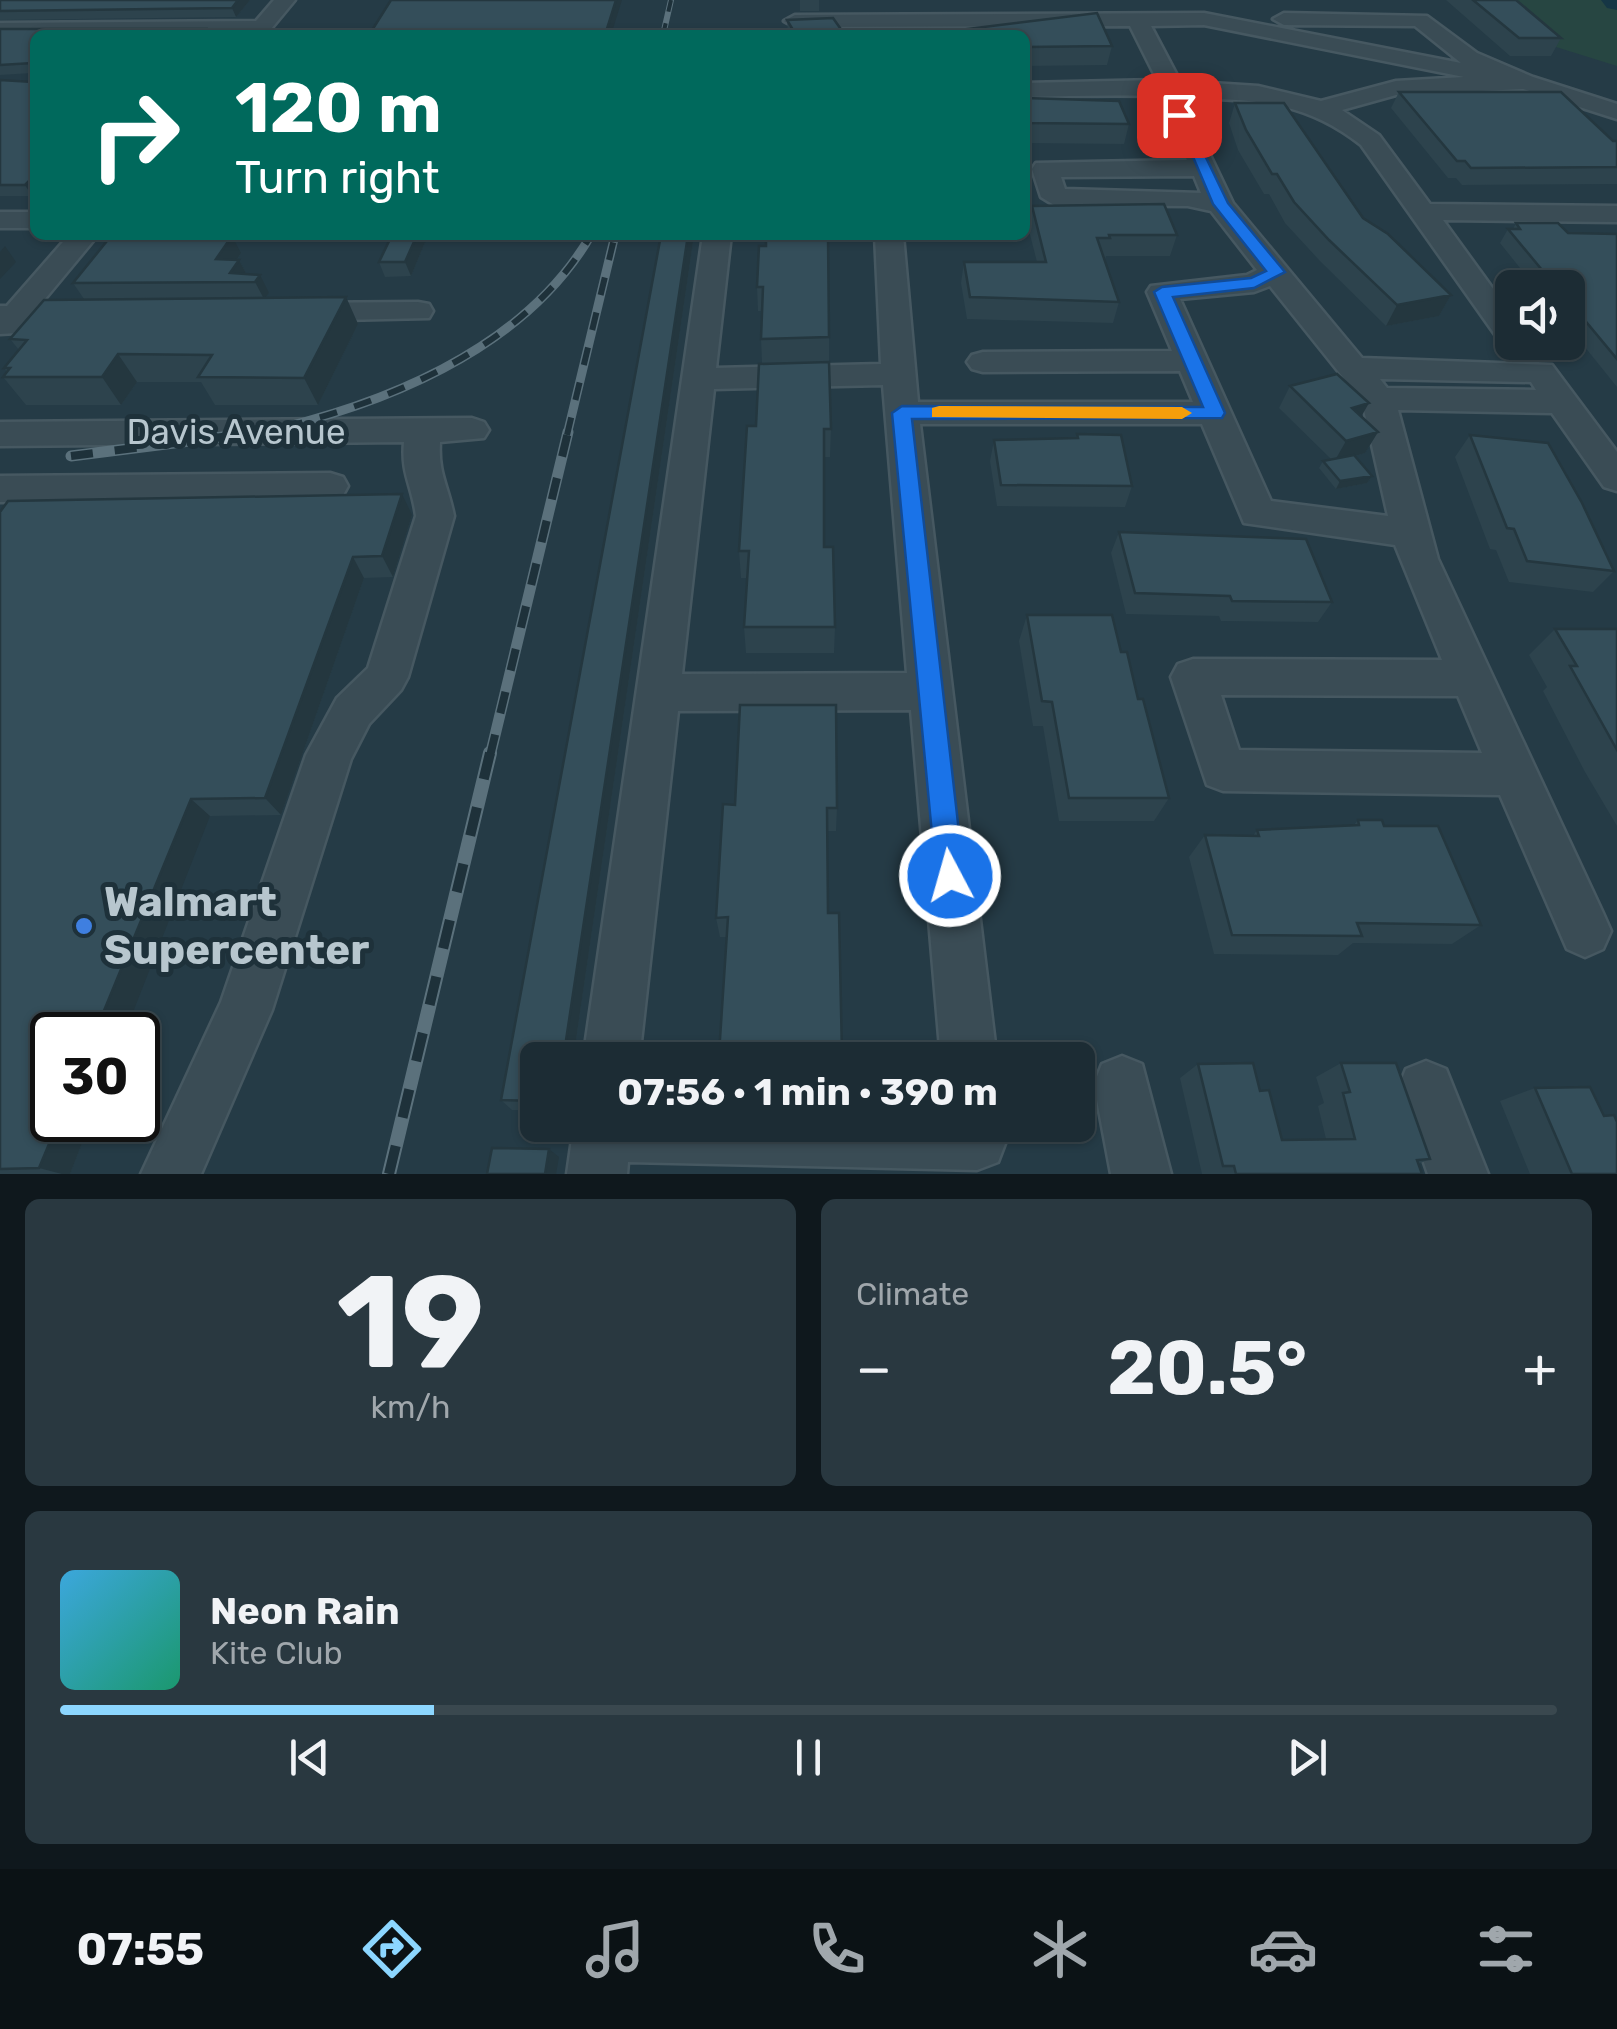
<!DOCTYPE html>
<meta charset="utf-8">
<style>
body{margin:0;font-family:Rubik,sans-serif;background:#293840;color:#f1f3f6;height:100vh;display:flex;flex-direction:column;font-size:38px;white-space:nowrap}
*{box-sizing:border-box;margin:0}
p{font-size:32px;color:#a0a7ac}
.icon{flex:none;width:55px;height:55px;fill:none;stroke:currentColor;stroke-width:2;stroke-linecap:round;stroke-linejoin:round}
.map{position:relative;height:1174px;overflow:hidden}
.details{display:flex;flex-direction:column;gap:25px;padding:25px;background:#0f181d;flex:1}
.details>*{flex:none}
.hud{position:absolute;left:30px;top:30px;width:1000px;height:210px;border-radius:15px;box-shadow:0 2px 8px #0004,0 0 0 2px #3a484f;background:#00695c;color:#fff;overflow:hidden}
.buttons{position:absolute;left:1495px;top:270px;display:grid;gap:20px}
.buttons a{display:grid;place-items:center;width:90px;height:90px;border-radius:15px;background:#1c2c34;box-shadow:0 2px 8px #0004,0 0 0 2px #3a484f;font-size:50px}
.speed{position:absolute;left:30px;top:1012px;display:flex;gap:20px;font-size:50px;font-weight:700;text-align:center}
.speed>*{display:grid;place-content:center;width:130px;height:130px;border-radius:50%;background:#1c2c34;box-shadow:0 2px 8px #0004,0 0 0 2px #3a484f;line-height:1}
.speed .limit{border:5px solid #111;border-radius:15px;background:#fff;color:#111}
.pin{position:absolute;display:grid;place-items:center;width:85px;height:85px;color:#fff;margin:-42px;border-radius:20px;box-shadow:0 5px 15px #0006}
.me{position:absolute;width:110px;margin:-55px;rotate:354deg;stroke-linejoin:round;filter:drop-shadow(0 0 8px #0008)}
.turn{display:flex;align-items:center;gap:35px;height:210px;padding:0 40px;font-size:45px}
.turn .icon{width:130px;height:130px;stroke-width:2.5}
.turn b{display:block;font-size:70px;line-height:85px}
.big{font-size:75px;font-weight:700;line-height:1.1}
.details .card{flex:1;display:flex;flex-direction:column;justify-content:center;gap:15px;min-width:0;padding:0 35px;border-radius:15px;background:#293840}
.details .dial{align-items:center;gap:0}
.dial b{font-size:130px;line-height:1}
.song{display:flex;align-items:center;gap:30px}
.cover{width:120px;height:120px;border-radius:15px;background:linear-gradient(135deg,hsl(200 70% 55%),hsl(160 70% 35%))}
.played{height:10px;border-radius:5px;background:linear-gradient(90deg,#8cd6ff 25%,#3a484f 25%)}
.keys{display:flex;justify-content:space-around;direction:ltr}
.heat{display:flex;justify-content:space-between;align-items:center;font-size:55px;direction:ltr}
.details .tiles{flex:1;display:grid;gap:25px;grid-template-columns:1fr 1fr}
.card:last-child{grid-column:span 2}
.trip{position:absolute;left:520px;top:1042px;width:575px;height:100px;border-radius:15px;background:#1c2c34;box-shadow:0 2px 8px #0004,0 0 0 2px #3a484f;font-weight:700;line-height:100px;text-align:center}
.tab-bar{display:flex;height:160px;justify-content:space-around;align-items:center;background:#0b1215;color:#a0a7ac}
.tab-bar .icon{width:70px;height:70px}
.tab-bar .selected{color:#8cd6ff}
.tab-bar b{font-size:45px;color:#f1f3f6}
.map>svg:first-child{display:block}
.green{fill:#274642}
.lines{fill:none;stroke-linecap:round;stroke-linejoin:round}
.river{fill:#163645;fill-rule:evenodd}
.minor-casing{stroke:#465861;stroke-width:5}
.minor{fill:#3a4c55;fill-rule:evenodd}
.rail-far3-casing{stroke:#5b717c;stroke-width:6}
.rail-far2-casing{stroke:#5b717c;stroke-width:9}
.rail-far1-casing{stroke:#5b717c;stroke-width:11}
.rail-casing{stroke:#5b717c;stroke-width:14}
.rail-far3{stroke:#1e313a;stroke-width:4;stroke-dasharray:12;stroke-linecap:butt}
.rail-far2{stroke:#1e313a;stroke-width:6;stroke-dasharray:18;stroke-linecap:butt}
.rail-far1{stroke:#1e313a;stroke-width:8;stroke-dasharray:22;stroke-linecap:butt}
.rail{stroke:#1e313a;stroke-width:10;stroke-dasharray:29;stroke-linecap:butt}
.wall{fill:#2d434d;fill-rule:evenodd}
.shaded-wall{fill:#24373f}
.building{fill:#344e5a;stroke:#24373f;stroke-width:2.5}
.route{fill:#1a73e8;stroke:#114b97;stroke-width:2.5}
.slow{fill:#f59e0b}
.shop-dot{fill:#3f7fe0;stroke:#1e313a;stroke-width:4}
.labels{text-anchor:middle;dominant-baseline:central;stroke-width:10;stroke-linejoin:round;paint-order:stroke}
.street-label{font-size:35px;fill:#b7c6ce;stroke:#1e313a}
.near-poi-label{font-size:42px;font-weight:bold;fill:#b7c6ce;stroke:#1e313a;text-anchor:start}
</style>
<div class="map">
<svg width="1617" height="1174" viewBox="0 0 1617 1174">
<rect width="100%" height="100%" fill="#253b46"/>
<!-- green -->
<path class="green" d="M 1501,0 L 1617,0 L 1617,66 L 1556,47 Z"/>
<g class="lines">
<!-- river -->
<path class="river" d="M 1601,0 L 1617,0 L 1617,10 L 1607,8 Z"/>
<!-- minor casing -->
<g class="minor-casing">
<path id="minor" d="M 274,0 L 295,0 L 266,35 L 0,35 L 0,23 L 256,21 Z
M 1204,13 L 1461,63 L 1415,26 L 1284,25 L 1273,19 L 1284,13 L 1427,16 L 1477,53 L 1533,77 L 1617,104 L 1617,119 L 1523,89 L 1396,95 L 1342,110 L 1379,135 L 1430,204 L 1617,206 L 1617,222 L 1443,220 L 1512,315 L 1512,342 L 1523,342 L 1512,346 L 1501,343 L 1361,145 C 1299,96 1246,101 1172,97 C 1123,94 1074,96 1025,97 L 1025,83 L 1157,80 L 1130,26 L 795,27 L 784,21 L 795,15 ZM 1204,25 L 1464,77 L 1396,81 L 1321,101 L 1258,86 L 1180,81 L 1151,26 Z
M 1179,108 L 1191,115 L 1233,203 L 1362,358 L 1552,365 L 1617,452 L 1617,491 L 1604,487 L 1552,413 L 1398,410 L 1438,559 L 1603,913 L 1611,931 L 1603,949 L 1585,957 L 1567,949 L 1500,795 L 1223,791 L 1207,785 L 1171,677 L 1178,664 L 1193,659 L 1442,660 L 1395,545 L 1244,523 L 1202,424 L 920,424 L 997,1060 L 941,1060 L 911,710 L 678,711 L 639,1060 L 583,1060 L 703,235 L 731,235 L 716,368 L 881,364 L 875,235 L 903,235 L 918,402 L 1193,402 L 1180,371 L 983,372 L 972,369 L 967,362 L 972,355 L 983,352 L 1172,351 L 1147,292 L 1151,286 L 1247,275 L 1257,270 L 1211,211 L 1188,206 L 1054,205 L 1041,197 L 1032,169 L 1036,163 L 1187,160 L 1167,115 ZM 1194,176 L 1201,193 L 1065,189 L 1061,177 ZM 1270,286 L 1362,401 L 1388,516 L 1271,501 L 1180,299 L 1254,292 ZM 1380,379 L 1531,382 L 1536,390 L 1387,388 ZM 883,385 L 907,673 L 682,674 L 714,389 ZM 1221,695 L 1458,696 L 1482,753 L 1239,750 Z
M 0,212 L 35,212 L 35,228 L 0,228 Z
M 69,235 L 98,235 L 40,305 L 95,307 L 99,314 L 95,321 L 24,324 L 17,333 L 0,334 L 0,306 L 7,306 Z
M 418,302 L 429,304 L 433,311 L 429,318 L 297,321 L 286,319 L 282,312 L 286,305 L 297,303 Z
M 472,418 L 484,422 L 489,430 L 484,438 L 440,442 C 438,474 448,485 454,516 L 408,677 L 401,690 L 369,724 L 351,759 L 272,1010 L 201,1174 L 141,1174 L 221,1002 L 306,755 L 337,698 L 368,668 L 416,516 C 412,485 401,474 404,442 L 0,446 L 0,422 Z
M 330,473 L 343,477 L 348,486 L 343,495 L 330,499 L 0,502 L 0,476 Z
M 1122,1056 L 1142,1064 L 1171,1174 L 1111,1174 L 1094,1084 L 1102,1064 Z
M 1426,1061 L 1446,1069 L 1488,1174 L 1428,1174 L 1398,1089 L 1406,1069 Z
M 574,1125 L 1000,1125 L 1006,1141 L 998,1162 L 977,1170 L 628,1162 L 627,1174 L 567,1174 Z"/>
</g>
<!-- minor -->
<use href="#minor" class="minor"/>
<!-- rail-far3 casing -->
<g class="rail-far3-casing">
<path id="rail-far3" d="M 663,35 L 671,0"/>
</g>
<!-- rail-far2 casing -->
<g class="rail-far2-casing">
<path id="rail-far2" d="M 250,435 C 377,408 523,352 591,235
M 567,435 L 615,235"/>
</g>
<!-- rail-far1 casing -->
<g class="rail-far1-casing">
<path id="rail-far1" d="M 71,456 L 262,432
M 490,756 L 568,432"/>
</g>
<!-- rail casing -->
<g class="rail-casing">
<path id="rail" d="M 389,1174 L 490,753"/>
</g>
<!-- rail-far3 -->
<use href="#rail-far3" class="rail-far3"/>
<!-- rail-far2 -->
<use href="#rail-far2" class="rail-far2"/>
<!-- rail-far1 -->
<use href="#rail-far1" class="rail-far1"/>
<!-- rail -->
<use href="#rail" class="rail"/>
</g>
<!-- wall -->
<path class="wall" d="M 0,0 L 250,0 L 236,17 L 0,20 Z
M 800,0 L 819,0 L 819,11 L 800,11 Z
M 1446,0 L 1516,0 L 1561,38 L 1551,56 L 1510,56 Z
M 787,20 L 845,35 L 788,35 Z
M 0,29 L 35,35 L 35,193 L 32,196 L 0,196 ZM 32,73 L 32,82 L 0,80 L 0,75 Z
M 1025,35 L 1112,46 L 1107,65 L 1025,66 Z
M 1399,92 L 1617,141 L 1617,184 L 1462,185 L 1456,178 L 1448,178 L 1391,108 Z
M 1025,98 L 1129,124 L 1124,144 L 1025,143 Z
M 1235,103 L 1363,218 L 1451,295 L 1439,316 L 1386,326 L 1320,261 L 1285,223 L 1269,194 L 1264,194 L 1238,150 L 1229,123 Z
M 1032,206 L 1177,235 L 1170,256 L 1106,256 L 1105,260 L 1119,302 L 1113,323 L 967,319 L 961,283 L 964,262 L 1037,262 L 1028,227 Z
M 1516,223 L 1568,233 L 1617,234 L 1617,387 L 1568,326 L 1568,288 L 1536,288 L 1500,243 L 1508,229 L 1513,229 Z
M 428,235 L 411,276 L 385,277 L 379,262 Z
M 661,235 L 694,235 L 573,1060 L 538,1060 L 538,1110 L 512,1110 L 501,1100 Z
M 759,246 L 829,337 L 829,362 L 762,363 L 761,339 L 762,311 L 758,311 L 757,287 Z
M 241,253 L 237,260 L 239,260 L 247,275 L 269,293 L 265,297 L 346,297 L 358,324 L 318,405 L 215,405 L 201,382 L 137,382 L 121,405 L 26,405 L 3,377 L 7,372 L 4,368 L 19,350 L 10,339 L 84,299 L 73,283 Z
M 1290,386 L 1361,416 L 1378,432 L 1365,453 L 1355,456 L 1372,476 L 1367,483 L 1336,489 L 1319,468 L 1323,461 L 1331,459 L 1279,408 Z
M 747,426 L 831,429 L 830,457 L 824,457 L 824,547 L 835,627 L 834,653 L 746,653 L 744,627 L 747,578 L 741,578 L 739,551 Z
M 1077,434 L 1132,486 L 1125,507 L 997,506 L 990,461 L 994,440 L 1076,438 Z
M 1470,435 L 1614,571 L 1593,592 L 1509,582 L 1496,550 L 1490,549 L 1455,457 Z
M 0,512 L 412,515 L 393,577 L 364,578 L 281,815 L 210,816 L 52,1120 L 91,1120 L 70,1174 L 0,1174 Z
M 1119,532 L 1332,602 L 1318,622 L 1221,621 L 1219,616 L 1126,614 L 1111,553 Z
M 1027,615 L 1121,652 L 1138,699 L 1169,798 L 1154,821 L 1059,821 L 1043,726 L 1033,726 L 1019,641 Z
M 1555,629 L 1617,629 L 1617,826 L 1585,772 L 1543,691 L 1547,687 L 1529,655 Z
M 723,804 L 837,808 L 836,831 L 827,831 L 828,913 L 841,1060 L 721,1060 L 719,1054 L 727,937 L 720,937 L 716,918 Z
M 1358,820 L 1384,826 L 1481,925 L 1452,944 L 1353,943 L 1338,955 L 1214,954 L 1189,857 L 1205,835 L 1253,836 L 1257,830 L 1353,826 Z
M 1341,1063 L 1430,1159 L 1418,1164 L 1422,1174 L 1202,1174 L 1180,1078 L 1198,1064 L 1260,1091 L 1282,1140 L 1326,1139 L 1318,1106 L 1324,1103 L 1316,1077 Z
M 1535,1088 L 1604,1116 L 1617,1174 L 1530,1174 L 1500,1101 Z"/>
<!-- shaded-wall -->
<path class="shaded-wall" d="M 238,0 L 250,0 L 236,17 L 232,8 Z
M 616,0 L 622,0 L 611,35 L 605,35 Z
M 35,175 L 35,193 L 32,196 L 25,185 Z
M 417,235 L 428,235 L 411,276 L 405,262 Z
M 688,235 L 694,235 L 573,1060 L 563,1060 Z
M 232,236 L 241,253 L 226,277 L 216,259 Z
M 5,246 L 16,262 L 0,279 L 0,252 Z
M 239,260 L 248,277 L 230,273 Z
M 260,275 L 269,293 L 264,299 L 255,282 Z
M 1451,295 L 1439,316 L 1386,326 L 1397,305 Z
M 346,297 L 358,324 L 318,405 L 304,378 Z
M 118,354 L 137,382 L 121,405 L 102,377 Z
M 1369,403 L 1357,424 L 1352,408 Z
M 1378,432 L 1365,453 L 1334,462 L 1346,441 Z
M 1372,476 L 1367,483 L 1336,489 L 1340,481 Z
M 402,494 L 412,515 L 393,577 L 382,556 Z
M 353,557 L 364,578 L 281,815 L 265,798 Z
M 191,799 L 210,816 L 124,1035 L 94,1035 Z
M 59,1120 L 91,1120 L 70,1174 L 62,1174 L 39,1168 Z
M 549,1149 L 559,1157 L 556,1174 L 545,1174 Z"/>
<!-- building -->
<path class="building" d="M 0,0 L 238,0 L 232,8 L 0,11 Z
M 391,0 L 616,0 L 605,35 L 369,35 Z
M 1473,0 L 1516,0 L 1561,38 L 1519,38 Z
M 1097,13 L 1112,46 L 1025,47 L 1025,35 L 944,35 L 943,32 Z
M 833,18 L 845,35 L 796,35 L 787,20 Z
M 0,29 L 205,29 L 199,35 L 35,35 L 35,175 L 25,185 L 0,185 L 0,80 L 32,82 L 32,63 L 0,65 Z
M 1399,92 L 1561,92 L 1613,141 L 1617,141 L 1617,167 L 1471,168 L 1465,161 L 1457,161 Z
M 1025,98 L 1119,101 L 1129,124 L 1025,123 Z
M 1235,103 L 1284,103 L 1363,218 L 1388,234 L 1451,295 L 1397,305 L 1329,240 L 1294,202 L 1277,174 L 1272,174 L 1246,130 Z
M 1164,204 L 1177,235 L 1109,235 L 1110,238 L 1097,238 L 1119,302 L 970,297 L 964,262 L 1046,262 L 1032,206 Z
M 1516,223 L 1558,223 L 1568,233 L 1617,234 L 1617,359 L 1568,300 L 1568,288 L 1557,288 L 1508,229 L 1520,229 Z
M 392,235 L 417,235 L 405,262 L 379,262 Z
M 661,235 L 688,235 L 563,1060 L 538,1060 L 538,1101 L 501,1100 Z
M 766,235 L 828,235 L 829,337 L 761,339 L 763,287 L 757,287 L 759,246 L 766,246 Z
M 111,236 L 232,236 L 216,259 L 239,260 L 230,273 L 260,275 L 255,282 L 73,283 Z
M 346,297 L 304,378 L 198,377 L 212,355 L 118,354 L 102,377 L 3,377 L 10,368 L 4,368 L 27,340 L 10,339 L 44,300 Z
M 829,362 L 831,429 L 824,429 L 824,547 L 833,547 L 835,627 L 744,627 L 749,551 L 739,551 L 747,426 L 756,426 L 759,364 Z
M 1337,374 L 1369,403 L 1352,408 L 1378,432 L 1346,441 L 1290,386 Z
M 1077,434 L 1121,435 L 1132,486 L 1001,485 L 994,440 L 1078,438 Z
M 1470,435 L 1548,443 L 1582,503 L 1614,571 L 1527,561 L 1514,529 L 1507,528 Z
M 1354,455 L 1372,476 L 1340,481 L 1323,461 Z
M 402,494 L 382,556 L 353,557 L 265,798 L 191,799 L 94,1035 L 52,1035 L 52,1120 L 59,1120 L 39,1168 L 0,1169 L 0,512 L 8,501 Z
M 1119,532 L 1306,539 L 1332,602 L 1232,601 L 1230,596 L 1135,593 Z
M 1027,615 L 1112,615 L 1121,652 L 1127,652 L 1138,699 L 1143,699 L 1169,798 L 1069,798 L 1052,702 L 1042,701 Z
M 1555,629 L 1617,629 L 1617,750 L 1570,666 L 1577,666 Z
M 740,705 L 836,705 L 837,808 L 827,808 L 828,913 L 839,913 L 842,1055 L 719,1054 L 728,917 L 716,918 L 723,804 L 735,805 Z
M 1358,820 L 1382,820 L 1384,826 L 1438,826 L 1481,925 L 1357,923 L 1362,936 L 1232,935 L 1205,835 L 1259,836 L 1257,830 L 1359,825 Z
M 1253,1063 L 1260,1091 L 1269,1090 L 1282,1140 L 1355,1139 L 1343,1093 L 1350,1092 L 1341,1063 L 1396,1063 L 1430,1159 L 1417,1160 L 1422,1174 L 1236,1174 L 1234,1166 L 1223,1166 L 1198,1064 Z
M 1590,1087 L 1604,1116 L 1614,1115 L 1617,1122 L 1617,1174 L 1572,1174 L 1535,1088 Z
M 492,1148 L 549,1149 L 545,1174 L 487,1174 Z"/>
<!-- route -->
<path class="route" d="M 1174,112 L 1184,112 L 1228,203 L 1285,272 L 1254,288 L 1173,297 L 1225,413 L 1222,418 L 912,419 L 964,876 L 960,885 L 950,889 L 940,885 L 936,876 L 892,413 L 902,406 L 1203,407 L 1154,292 L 1162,287 L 1251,278 L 1266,271 L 1213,204 Z"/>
<!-- slow -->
<path class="slow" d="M 939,406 L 1182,407 L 1192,413 L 1182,419 L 932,417 L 932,408 Z"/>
<!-- markers -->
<circle class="shop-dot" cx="84" cy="926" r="10"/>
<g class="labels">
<!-- street labels -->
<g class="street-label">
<text x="236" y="432">Davis Avenue</text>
</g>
<!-- near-poi labels -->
<g class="near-poi-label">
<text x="104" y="902">Walmart<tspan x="104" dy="48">Supercenter</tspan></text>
</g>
</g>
</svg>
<div class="buttons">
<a><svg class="icon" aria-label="sound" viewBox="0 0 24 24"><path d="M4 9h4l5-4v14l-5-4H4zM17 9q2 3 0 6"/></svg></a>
</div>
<div class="speed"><div class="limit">30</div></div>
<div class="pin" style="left:1179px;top:115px;background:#d93025"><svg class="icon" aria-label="arrive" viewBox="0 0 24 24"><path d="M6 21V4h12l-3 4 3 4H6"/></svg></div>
<svg class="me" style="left:950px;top:876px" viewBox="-20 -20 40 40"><circle r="17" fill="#1a73e8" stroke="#fff" stroke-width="3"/><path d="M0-11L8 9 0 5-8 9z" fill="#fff"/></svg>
<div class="trip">07:56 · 1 min · 390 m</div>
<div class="hud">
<div class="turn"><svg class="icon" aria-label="right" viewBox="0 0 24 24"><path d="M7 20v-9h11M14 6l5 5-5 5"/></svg><div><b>120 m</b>Turn right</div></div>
</div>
</div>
<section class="details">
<div class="tiles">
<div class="card dial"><b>19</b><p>km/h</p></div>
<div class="card"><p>Climate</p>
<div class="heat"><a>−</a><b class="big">20.5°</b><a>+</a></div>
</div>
<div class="card">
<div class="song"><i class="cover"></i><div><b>Neon Rain</b><p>Kite Club</p></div></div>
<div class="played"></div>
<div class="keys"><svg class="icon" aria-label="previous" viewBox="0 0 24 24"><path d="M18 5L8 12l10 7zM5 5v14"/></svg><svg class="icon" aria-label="pause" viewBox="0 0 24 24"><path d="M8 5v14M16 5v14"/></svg><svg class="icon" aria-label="next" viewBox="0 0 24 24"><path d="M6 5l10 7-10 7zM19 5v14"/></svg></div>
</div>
</div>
</section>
<nav class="tab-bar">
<b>07:55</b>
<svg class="icon selected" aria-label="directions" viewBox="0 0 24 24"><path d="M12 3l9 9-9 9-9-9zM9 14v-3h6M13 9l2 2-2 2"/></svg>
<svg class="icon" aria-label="music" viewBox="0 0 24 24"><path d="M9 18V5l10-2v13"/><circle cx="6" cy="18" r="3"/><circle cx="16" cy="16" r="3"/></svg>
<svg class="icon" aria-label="phone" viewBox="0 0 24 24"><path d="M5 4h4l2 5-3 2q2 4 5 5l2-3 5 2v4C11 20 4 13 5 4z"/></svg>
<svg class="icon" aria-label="climate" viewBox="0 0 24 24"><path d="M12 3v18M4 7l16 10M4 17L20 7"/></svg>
<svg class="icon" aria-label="car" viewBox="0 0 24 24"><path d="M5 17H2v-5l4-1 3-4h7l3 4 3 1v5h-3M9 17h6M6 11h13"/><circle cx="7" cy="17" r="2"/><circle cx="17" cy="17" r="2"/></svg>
<svg class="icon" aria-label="filters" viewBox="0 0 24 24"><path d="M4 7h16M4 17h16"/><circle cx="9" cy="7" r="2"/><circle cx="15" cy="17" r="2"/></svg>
</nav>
